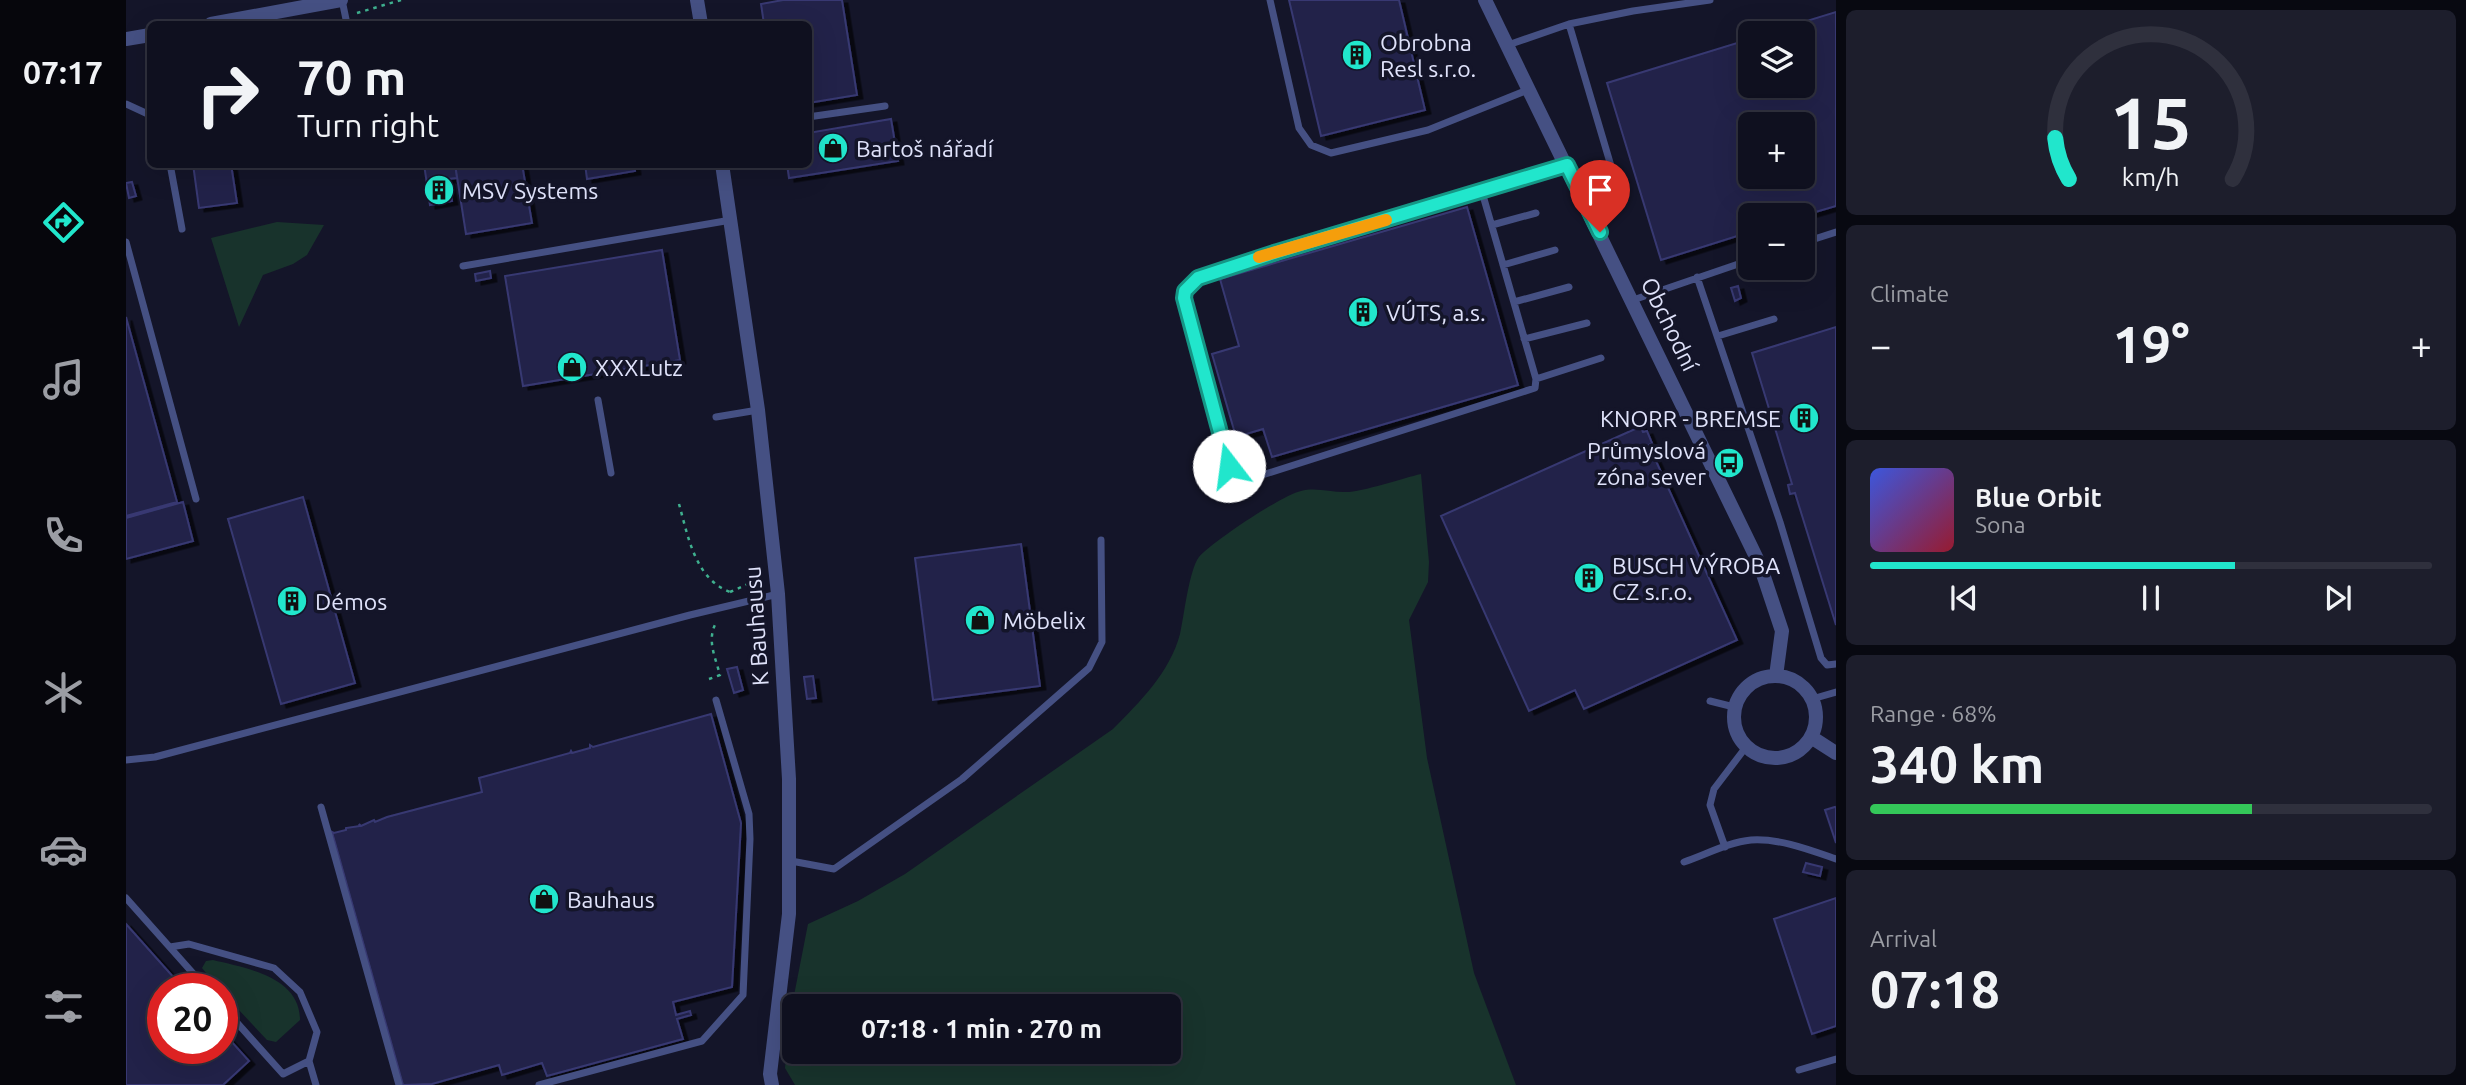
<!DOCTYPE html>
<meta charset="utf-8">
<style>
body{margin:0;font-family:Ubuntu,sans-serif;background:#1d1e2c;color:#f1f3f6;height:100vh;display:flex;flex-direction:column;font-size:26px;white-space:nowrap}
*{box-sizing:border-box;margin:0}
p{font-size:23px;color:#9b9da4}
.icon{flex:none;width:38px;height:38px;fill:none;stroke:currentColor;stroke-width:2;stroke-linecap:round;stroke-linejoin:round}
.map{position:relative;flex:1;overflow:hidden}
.drawer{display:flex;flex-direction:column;gap:10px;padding:10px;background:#080911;width:630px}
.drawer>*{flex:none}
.banner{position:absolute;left:21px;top:21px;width:665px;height:147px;border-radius:10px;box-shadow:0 7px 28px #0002,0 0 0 2px #2f303d;background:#0f101f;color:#f1f3f6;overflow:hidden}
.controls{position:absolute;left:1612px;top:21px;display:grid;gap:14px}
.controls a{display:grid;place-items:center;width:77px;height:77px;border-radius:10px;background:#0f101f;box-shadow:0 7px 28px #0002,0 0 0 2px #2f303d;font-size:35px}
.speed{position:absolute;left:21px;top:973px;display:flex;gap:14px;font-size:35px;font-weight:700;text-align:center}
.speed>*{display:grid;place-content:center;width:91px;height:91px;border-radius:50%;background:#0f101f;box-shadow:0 7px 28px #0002,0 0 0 2px #2f303d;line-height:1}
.speed .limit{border:10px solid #d22;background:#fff;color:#111}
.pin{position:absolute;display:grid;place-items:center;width:60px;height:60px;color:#fff;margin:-72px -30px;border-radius:50% 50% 50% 0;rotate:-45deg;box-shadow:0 0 7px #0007}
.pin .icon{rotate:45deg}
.me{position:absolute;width:77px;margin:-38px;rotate:345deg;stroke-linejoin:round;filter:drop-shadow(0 0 5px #0008)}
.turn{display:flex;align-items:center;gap:24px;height:147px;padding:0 35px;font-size:32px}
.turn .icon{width:91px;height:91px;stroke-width:2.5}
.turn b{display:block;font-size:49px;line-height:60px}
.big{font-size:52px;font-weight:600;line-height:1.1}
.drawer .tile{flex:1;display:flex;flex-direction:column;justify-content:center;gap:10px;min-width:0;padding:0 24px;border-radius:10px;background:#1d1e2c}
.drawer .dial{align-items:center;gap:0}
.dial svg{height:182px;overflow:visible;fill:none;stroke:#2f303d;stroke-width:7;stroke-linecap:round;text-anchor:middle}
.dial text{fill:#f1f3f6;stroke:none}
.song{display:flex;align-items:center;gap:21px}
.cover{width:84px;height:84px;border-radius:10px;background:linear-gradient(135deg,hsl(230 70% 55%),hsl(350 70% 35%))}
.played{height:7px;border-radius:4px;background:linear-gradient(90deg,#21e6cc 65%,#2f303d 65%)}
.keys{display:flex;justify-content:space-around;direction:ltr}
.heat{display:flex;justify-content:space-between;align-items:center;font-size:38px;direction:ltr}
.charge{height:10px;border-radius:5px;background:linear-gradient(90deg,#34c759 68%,#2f303d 0)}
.trip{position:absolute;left:656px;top:994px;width:399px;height:70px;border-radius:10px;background:#0f101f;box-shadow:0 7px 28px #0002,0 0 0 2px #2f303d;font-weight:600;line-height:70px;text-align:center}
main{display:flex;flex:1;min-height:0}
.tab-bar{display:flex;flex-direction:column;width:126px;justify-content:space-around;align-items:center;background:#06060c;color:#9b9da4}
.tab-bar .icon{width:49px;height:49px}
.tab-bar .current{color:#21e6cc}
.tab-bar b{font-size:32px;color:#f1f3f6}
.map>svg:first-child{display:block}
.green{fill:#18332c;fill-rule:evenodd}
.building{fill:#222348;stroke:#373972;stroke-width:2;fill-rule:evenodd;filter:url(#shadow)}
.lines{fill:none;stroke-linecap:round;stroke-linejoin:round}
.path{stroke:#3fb08f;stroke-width:2.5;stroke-dasharray:3.5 5;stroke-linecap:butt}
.service{stroke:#455083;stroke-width:7}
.minor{stroke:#455083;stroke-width:14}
.route-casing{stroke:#159685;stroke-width:18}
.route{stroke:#21e6cc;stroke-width:12}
.slow{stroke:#f59e0b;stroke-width:12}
.labels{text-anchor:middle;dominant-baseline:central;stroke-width:7;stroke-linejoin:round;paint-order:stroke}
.poi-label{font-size:23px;fill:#e0e3fb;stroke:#141529;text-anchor:start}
.street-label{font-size:23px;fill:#e0e3fb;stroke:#141529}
</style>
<main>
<nav class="tab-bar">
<b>07:17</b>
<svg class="icon current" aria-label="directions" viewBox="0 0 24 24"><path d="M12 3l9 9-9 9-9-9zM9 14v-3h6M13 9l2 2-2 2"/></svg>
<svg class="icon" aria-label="music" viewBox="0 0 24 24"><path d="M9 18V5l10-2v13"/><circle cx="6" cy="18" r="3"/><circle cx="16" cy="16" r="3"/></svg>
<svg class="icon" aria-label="phone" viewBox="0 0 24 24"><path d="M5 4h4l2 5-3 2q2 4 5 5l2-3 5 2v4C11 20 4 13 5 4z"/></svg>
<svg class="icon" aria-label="climate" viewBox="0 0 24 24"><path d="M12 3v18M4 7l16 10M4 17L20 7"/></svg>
<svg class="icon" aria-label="car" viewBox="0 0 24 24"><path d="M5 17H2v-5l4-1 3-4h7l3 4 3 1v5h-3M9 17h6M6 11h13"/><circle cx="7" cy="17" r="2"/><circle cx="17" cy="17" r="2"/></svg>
<svg class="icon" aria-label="filters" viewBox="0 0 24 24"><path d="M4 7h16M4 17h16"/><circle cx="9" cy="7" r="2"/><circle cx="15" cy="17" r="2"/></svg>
</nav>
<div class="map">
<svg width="1710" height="1085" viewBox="0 0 1710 1085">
<defs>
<filter id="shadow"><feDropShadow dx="5.5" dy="3.5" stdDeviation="0" flood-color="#0009"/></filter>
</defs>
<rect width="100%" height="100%" fill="#141529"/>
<!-- green -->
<path class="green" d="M 151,222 L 198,225 L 181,255 L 167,264 L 137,275 L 113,327 L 85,238 Z
M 1295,474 L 1303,562 L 1302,582 L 1283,620 L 1301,758 L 1348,973 L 1390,1085 L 669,1085 L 659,1068 L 663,1021 L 682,924 L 732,901 L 779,874 L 987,729 C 1014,702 1044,672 1054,634 C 1058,617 1063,570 1073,557 C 1086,542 1156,495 1175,491 C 1189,487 1204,492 1218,492 C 1234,493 1277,478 1295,474 ZM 668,1006 L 1043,1006 L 1043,1052 L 668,1052 Z
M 87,960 C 119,968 174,976 174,1020 L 150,1042 L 141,1040 L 96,992 L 96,989 L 93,989 L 76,968 L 80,961 Z"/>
<!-- building -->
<path class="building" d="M 657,0 L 716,0 L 731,95 L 682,103 L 682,24 L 638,24 L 635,4 Z
M 1163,0 L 1273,0 L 1299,110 L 1195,136 Z
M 1710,12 L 1710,206 L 1676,216 L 1624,215 L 1624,232 L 1535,260 L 1481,83 L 1624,39 L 1624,86 L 1676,86 L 1676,33 L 1642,33 ZM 1624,124 L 1676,124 L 1676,177 L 1624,177 Z
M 765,119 L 772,161 L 663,178 L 661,164 L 682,164 L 682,133 Z
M 67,164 L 105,164 L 111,203 L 73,208 Z
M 298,164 L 329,164 L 331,178 L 322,179 L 326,201 L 304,205 Z
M 329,164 L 396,164 L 406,223 L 340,234 Z
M 459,164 L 508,164 L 509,171 L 461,179 Z
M 6,182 L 10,196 L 3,198 L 0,183 Z
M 1341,207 L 1392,385 L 1146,457 L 1137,429 L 1110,437 L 1086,354 L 1113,346 L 1094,279 Z
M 536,250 L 554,360 L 397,386 L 379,276 Z
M 364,271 L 365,278 L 350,281 L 349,274 Z
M 1612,286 L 1615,298 L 1609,301 L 1605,288 Z
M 0,317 L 51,502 L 0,516 Z
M 1710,327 L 1710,625 L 1669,493 L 1664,494 L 1662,485 L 1666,484 L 1626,353 Z
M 1518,425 L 1515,428 L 1517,432 L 1521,431 L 1526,443 L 1523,445 L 1524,449 L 1530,448 L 1525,450 L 1611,640 L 1458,709 L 1449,690 L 1403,711 L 1315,516 Z
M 177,497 L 229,683 L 155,704 L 102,519 Z
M 57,502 L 67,541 L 0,559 L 0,518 Z
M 895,544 L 914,686 L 807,700 L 789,558 Z
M 611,667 L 617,690 L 608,693 L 601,669 Z
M 687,676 L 690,698 L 681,699 L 678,677 Z
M 585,714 L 615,823 L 606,987 L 547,1002 L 550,1015 L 564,1011 L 565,1015 L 551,1019 L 557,1039 L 421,1076 L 416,1063 L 376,1075 L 373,1065 L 306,1084 L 277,1085 L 206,832 L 208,833 L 220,830 L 220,828 L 234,826 L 233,824 L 235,826 L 248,820 L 249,822 L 261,817 L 356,792 L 353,778 L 444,753 L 445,751 L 446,753 L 464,748 L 464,745 L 467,747 Z
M 1709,807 L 1710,808 L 1710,843 L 1699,810 Z
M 1680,863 L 1696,867 L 1694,876 L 1677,872 Z
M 1710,898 L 1710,1026 L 1686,1034 L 1648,919 Z
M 0,924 L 58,989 L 37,989 L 37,1048 L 96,1048 L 96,1031 L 123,1061 L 97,1085 L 0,1085 Z"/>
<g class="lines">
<!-- path -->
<path class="path" d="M 231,13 L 275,0
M 553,504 C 562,536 569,579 604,592
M 604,592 L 622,584 L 634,569
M 583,679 L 594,675 C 589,656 580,639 591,621"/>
<!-- service -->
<path class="service" d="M 216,0 L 221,24
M 1144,0 L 1173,128 L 1185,145 L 1205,153 L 1302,130 L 1404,89
M 1443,24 L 1493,193
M 1382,45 L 1443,24 L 1507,11 L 1584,0
M 0,104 L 24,115
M 682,117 L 759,106
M 44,164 L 56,229
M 1356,192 L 1410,379 L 1409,388 L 1127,478 C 1117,478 1110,473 1103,466 L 1058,297 C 1059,288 1064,283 1071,278 L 1151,252 L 1439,166
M 1366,225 L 1410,213
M 0,242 L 70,499
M 1676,243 L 1710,232
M 1377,265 L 1429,250
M 337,266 L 605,220
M 1571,277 L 1654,522 L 1695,658 L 1701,665 L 1710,664
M 1507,300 L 1624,260
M 1388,302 L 1443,287
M 1592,336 L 1648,319
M 1398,339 L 1461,323
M 1410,379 L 1475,358
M 472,400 L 485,473
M 590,417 L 632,410
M 1686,699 L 1710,692
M 1584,701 L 1608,707
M 0,760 L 29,757 L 564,615 L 652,594
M 195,807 L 273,1085
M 1599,847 L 1584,805 L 1588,789 L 1620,747
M 665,861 L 708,869 L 836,779 L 963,668 L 976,642 L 975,540
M 1558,862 C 1579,855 1603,842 1625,840 C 1653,838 1684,850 1710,859
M 0,898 L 81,989
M 44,947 L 63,944 L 148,968 L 174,992 L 191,1032 L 183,1061 L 157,1074 L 96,1006
M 183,1061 L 190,1085
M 1673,1070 L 1710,1059
M 413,1085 L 576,1041 L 617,995 L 624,839 L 623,814 L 590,700"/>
<!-- minor -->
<path class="minor" d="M 571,0 L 575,24
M 1359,0 L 1634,565 L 1656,631 L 1650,676
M 85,24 L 215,0
M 0,39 L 24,35
M 596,164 L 632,410 L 652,594 L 663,779 L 663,914 L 644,1074 L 646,1085
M1608 717a41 41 0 1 1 82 0a41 41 0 1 1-82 0Z
M 1685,737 L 1710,753"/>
</g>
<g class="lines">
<!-- route casing -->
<g class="route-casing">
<path id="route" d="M 1103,466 L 1058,298 L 1059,291 L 1072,278 L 1151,252 L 1441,165 L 1474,232"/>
</g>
<!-- route -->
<use href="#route" class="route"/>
<!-- slow -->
<path class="slow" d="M 1133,257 L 1260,220"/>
</g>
<!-- icons -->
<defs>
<g id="building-disc" transform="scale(1.575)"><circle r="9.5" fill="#21e6cc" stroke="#141529"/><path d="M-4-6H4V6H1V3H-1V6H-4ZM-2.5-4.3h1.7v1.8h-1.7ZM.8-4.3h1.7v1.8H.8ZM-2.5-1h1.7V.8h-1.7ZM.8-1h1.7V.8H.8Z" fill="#111"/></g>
<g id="shop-disc" transform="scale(1.575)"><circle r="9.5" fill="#21e6cc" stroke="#141529"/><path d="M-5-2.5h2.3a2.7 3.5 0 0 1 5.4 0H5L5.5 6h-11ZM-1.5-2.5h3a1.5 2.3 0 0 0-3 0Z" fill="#111"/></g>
<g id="bus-disc" transform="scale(1.575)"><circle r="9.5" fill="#21e6cc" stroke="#141529"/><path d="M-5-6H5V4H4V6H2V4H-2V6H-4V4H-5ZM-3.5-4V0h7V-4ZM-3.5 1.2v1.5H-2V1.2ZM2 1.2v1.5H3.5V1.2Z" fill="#111"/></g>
</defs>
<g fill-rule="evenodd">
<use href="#building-disc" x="1231" y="55"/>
<use href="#shop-disc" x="707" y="148"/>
<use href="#building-disc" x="313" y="190"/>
<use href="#building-disc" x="1237" y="312"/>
<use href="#shop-disc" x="446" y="367"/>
<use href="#building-disc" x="1678" y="418"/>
<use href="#bus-disc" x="1603" y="463"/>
<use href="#building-disc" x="1463" y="578"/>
<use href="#building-disc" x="166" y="601"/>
<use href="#shop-disc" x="854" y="620"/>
<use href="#shop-disc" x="418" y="899"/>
</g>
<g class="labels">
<!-- poi labels -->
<g class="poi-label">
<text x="1254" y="42">Obrobna<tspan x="1254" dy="26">Resl s.r.o.</tspan></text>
<text x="730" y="148">Bartoš nářadí</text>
<text x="336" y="190">MSV Systems</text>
<text x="1260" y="312">VÚTS, a.s.</text>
<text x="469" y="367">XXXLutz</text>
<text x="1655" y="418" text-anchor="end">KNORR - BREMSE</text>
<text x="1580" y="450" text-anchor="end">Průmyslová<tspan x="1580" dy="26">zóna sever</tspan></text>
<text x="1486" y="565">BUSCH VÝROBA<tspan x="1486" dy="26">CZ s.r.o.</tspan></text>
<text x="189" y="601">Démos</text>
<text x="877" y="620">Möbelix</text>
<text x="441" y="899">Bauhaus</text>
</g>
<!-- street labels -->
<g class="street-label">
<text transform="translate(1544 324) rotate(64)">Obchodní</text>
<text transform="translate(630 626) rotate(-94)">K Bauhausu</text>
</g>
</g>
</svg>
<div class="controls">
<a><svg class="icon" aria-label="layers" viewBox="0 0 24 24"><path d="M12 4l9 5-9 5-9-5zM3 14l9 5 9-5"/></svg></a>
<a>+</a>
<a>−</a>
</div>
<div class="speed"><div class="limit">20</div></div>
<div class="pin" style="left:1474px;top:232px;background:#d93025"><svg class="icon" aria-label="arrive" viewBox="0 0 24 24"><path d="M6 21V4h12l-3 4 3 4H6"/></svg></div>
<svg class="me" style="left:1103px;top:466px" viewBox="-20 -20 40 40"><circle r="19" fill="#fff"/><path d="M0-13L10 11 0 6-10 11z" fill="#21e6cc"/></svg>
<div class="trip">07:18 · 1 min · 270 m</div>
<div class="banner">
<div class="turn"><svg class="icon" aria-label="right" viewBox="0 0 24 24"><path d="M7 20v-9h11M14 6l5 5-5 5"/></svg><div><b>70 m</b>Turn right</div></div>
</div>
</div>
<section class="drawer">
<div class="tile dial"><svg viewBox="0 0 100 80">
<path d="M14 69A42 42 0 1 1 86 69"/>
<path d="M14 69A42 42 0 0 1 8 51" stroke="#21e6cc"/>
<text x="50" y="56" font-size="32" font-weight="700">15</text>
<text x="50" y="72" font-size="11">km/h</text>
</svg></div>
<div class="tile"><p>Climate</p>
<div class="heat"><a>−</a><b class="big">19°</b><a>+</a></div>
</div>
<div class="tile">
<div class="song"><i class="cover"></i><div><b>Blue Orbit</b><p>Sona</p></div></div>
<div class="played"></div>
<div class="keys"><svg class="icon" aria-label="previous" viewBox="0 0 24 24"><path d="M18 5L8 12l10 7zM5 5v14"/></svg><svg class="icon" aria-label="pause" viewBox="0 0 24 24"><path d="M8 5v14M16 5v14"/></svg><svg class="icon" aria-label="next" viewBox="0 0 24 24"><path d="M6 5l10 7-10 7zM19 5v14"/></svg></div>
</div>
<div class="tile"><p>Range · 68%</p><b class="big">340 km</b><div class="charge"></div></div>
<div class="tile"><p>Arrival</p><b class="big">07:18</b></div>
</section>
</main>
